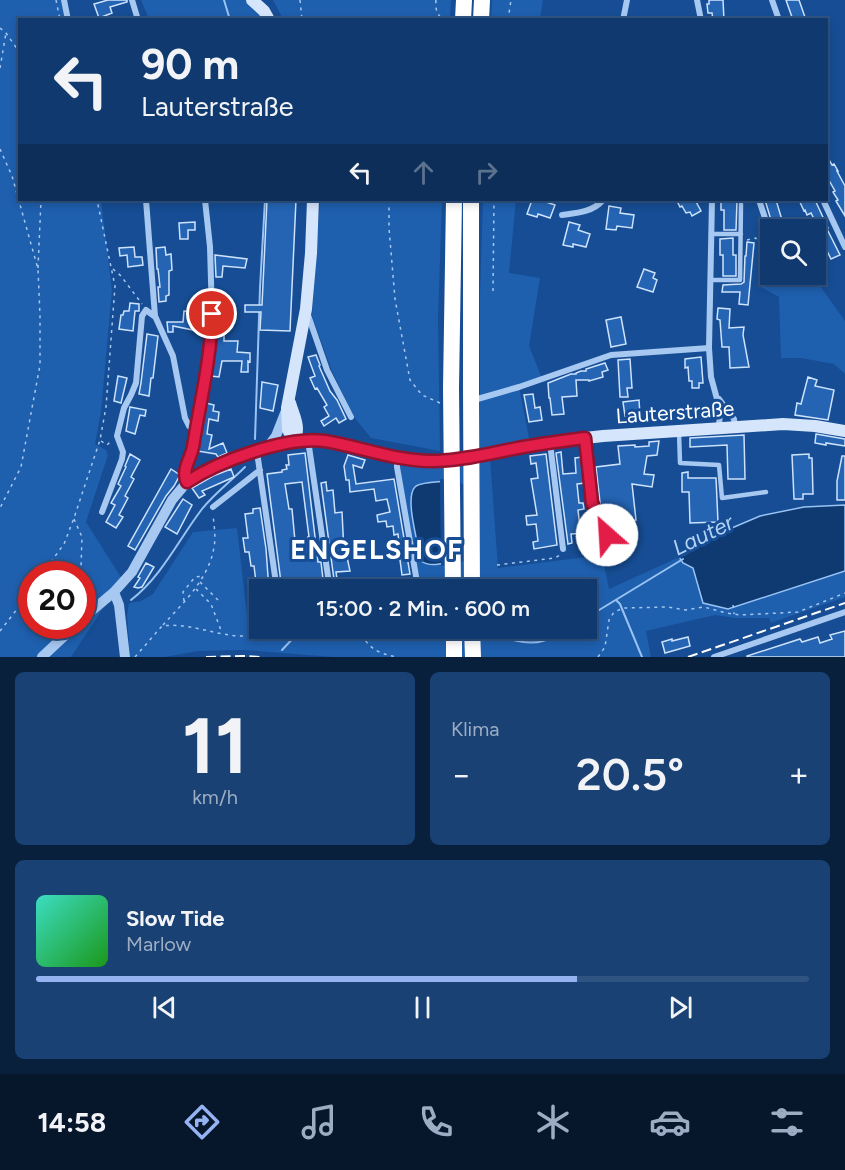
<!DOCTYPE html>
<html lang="de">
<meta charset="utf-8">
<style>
body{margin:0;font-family:Figtree,sans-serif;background:#194174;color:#f1f3f6;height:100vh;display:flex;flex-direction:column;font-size:22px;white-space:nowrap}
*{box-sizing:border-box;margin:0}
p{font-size:20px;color:#9cadc3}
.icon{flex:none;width:33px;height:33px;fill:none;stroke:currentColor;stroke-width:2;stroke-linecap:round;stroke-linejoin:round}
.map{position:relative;height:657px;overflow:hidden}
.details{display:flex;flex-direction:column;gap:15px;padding:15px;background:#09203d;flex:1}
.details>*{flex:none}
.guide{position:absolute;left:18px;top:18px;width:810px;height:183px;border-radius:0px;box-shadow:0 3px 9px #0003,0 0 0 2px #305482;background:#103a6f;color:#f1f3f6;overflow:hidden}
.controls{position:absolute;left:760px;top:219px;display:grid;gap:12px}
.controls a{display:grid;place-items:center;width:66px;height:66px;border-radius:0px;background:#103a6f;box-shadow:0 3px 9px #0003,0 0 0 2px #305482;font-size:30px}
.speed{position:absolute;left:18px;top:561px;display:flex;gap:12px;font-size:30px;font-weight:700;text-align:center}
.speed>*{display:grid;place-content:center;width:78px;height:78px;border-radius:50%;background:#103a6f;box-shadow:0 3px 9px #0003,0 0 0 2px #305482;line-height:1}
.speed .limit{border:9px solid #d22;background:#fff;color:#111}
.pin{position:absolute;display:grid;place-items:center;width:51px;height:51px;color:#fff;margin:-26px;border:3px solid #fff;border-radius:50%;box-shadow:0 2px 6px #0007}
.me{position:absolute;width:66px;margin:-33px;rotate:334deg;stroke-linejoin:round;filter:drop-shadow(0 0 4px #0008)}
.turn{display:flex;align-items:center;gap:21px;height:126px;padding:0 24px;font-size:27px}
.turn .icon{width:78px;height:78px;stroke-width:2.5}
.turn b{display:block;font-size:42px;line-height:51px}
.lanes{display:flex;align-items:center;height:57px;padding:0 24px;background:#0003;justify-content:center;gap:30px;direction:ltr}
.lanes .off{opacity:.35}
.big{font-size:45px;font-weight:600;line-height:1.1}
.details .card{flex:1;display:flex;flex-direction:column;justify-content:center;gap:9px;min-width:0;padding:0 21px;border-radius:9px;background:#194174}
.details .dial{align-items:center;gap:0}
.dial b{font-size:78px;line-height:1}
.song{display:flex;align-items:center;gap:18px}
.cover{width:72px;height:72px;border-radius:9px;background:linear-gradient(135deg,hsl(170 70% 55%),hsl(120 70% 35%))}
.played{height:6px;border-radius:3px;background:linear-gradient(90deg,#95b2f1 70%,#305482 70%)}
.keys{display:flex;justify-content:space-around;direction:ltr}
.heat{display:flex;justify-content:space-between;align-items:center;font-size:33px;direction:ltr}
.details .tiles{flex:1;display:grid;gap:15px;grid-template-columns:1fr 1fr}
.card:last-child{grid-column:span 2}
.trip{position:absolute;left:249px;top:579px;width:348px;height:60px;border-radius:0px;background:#103a6f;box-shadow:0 3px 9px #0003,0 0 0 2px #305482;font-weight:600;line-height:60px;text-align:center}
.menu{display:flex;height:96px;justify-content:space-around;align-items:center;background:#06172c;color:#9cadc3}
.menu .icon{width:42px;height:42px}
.menu .active{color:#95b2f1}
.menu b{font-size:27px;color:#f1f3f6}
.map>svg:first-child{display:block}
.green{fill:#1e5fae;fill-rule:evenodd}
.water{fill:#0e3971;stroke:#98c3f4;stroke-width:1.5}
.pier{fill:#164d94}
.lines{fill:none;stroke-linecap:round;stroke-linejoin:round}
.stream{stroke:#98c3f4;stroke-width:2}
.building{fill:#2464b3;stroke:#cde2fc;stroke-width:1.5;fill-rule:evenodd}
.path{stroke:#a6c8f1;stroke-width:1.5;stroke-dasharray:3 4.5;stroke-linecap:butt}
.service{stroke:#a6c8f1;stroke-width:4.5}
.minor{stroke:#a6c8f1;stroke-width:6}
.tertiary{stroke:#a6c8f1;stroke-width:10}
.secondary{stroke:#d4e5fc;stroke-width:12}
.motorway{stroke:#fff;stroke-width:16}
.rail{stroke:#fff;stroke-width:2;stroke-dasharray:10 4.5;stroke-linecap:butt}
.motorway-bridge{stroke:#fff;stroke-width:16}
.route-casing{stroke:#92132f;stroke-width:15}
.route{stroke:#e11d48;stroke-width:10}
.labels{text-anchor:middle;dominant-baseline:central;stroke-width:6;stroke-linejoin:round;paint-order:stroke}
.street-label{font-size:21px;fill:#fff;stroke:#164d94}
.water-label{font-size:22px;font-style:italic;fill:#b2d2f8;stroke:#164d94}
.district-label{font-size:27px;font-weight:bold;letter-spacing:1.5px;fill:#fff;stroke:#164d94}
</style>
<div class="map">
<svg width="845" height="657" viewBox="0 0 845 657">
<rect width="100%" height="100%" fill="#164d94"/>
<!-- green -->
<path class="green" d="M 0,0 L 63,0 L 66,19 L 20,20 L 20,200 L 101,200 L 112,290 L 101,412 L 95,444 L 106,450 L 108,455 L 86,522 L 124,582 L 114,592 L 71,657 L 0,657 ZM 32,574 L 82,574 L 82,626 L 32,626 Z
M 141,0 L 258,0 L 261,19 L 149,19 Z
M 273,0 L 451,0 L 450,20 L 283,19 Z
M 492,0 L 543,0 L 540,19 L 491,19 Z
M 320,200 L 442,200 L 438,319 L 440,451 L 371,438 L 354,417 L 331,369 L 312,316 Z
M 483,200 L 516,200 L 509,273 L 540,278 L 529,346 L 542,378 L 519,387 L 530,443 L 480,451 L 480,295 Z
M 760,272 L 771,272 L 771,274 L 813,276 L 845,321 L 845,374 L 834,364 L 801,358 L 781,358 L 779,297 L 759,286 Z
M 490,458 L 498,568 L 602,555 L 609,589 L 686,554 L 699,542 L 760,516 L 804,507 L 845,505 L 845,597 L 771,623 L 769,618 L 735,618 L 715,615 L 646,631 L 651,657 L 333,657 L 243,650 L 198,651 L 165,657 L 130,657 L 127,615 L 129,603 L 141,601 L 153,594 L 193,532 L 237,528 L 248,624 L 259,623 L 260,628 L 586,628 L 586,590 L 353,589 L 419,580 L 399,464 L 438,465 Z"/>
<!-- water -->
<path class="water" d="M 452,481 L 463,559 C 450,561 432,569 421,561 C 419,546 404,498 415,487 C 421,481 444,482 452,481 Z
M 845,505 L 845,571 L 728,609 L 703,603 L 693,568 L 683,563 L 679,557 L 686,554 L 699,542 L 760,516 L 804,507 Z"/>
<!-- pier -->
<path class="pier" d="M 440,479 L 453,479 L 466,486 L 464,561 L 441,566 Z"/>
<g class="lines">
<!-- stream -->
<path class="stream" d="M 224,0 L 230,20
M 255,439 L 260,288 L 265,200
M 131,600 C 162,576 179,539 202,509 C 214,494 231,481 245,467
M 616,600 L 620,604 L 642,657
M 586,618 L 683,559
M 479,628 C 498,635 523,647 543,641 C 552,639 561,633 568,628
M 282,650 L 296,635 L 308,628"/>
</g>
<!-- building -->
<path class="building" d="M 108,0 L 127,0 L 127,2 L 110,7 L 112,13 L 99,18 L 94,4 Z
M 709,0 L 723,0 L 724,20 L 713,20 L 712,13 L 708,13 L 707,4 L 709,4 Z
M 786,0 L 799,0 L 806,20 L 793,20 Z
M 826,154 L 832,165 L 834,164 L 838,171 L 837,171 L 845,186 L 845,216 L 836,201 L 838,200 L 833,192 L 835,191 L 826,175 Z
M 267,200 L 296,200 L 290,331 L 260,330 L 261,312 L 245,312 L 245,305 L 262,305 Z
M 532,200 L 544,200 L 543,201 L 555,205 L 550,218 L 538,214 L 537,217 L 527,214 Z
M 681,200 L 695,200 L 701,211 L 692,216 L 690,212 L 686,213 L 682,206 L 680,207 L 677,201 Z
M 721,200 L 737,200 L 736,230 L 724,230 L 724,210 L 721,210 Z
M 765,200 L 776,200 L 785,230 L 774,230 Z
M 799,200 L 815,200 L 828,228 L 827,229 L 840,255 L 831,259 L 821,239 L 820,240 L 816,230 L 802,230 L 816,223 L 811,213 L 807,215 L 805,210 L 804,211 Z
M 609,206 L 621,208 L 620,213 L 634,215 L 632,228 L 617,226 L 616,230 L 606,229 Z
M 195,222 L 195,230 L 188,230 L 188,239 L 180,239 L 179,223 Z
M 569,222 L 580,225 L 578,230 L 590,234 L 586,247 L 573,244 L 573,247 L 563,245 Z
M 733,238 L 733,255 L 736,255 L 736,276 L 723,276 L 723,255 L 720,255 L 720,239 Z
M 747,242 L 754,243 L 748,305 L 739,304 L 740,292 L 722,292 L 723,285 L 741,284 L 744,282 L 745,256 L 746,256 Z
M 134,247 L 135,257 L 142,257 L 143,265 L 128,267 L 127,255 L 120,256 L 119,248 Z
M 165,247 L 166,255 L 171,254 L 172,270 L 169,271 L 169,295 L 166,296 L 166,301 L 159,302 L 158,287 L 160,287 L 158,269 L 157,269 L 156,248 Z
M 215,255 L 247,259 L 245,268 L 223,266 L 222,277 L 216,277 Z
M 644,269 L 655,273 L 653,278 L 657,280 L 653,292 L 637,287 Z
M 130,303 L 139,304 L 139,311 L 135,311 L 133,331 L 119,329 L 121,315 L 123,315 L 124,311 L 129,311 Z
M 219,306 L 227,306 L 227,325 L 224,325 L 224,341 L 238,341 L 237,352 L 250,353 L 250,362 L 248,361 L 248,372 L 241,372 L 242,361 L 222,361 L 219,377 L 211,376 L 217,338 L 217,310 L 219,309 Z
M 718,308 L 730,309 L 729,328 L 744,327 L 743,335 L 749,367 L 730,368 L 729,347 L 722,347 L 720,320 L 717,319 Z
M 184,311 L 207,314 L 207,326 L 194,324 L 193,330 L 173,326 L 173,332 L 168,332 L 167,322 L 183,322 Z
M 621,317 L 626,344 L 611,347 L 606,320 Z
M 147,334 L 158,336 L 153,378 L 151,378 L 149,396 L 139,394 L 141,383 Z
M 316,355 L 320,365 L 319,366 L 330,391 L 337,400 L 346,419 L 339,423 L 336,418 L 324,426 L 321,421 L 329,416 L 324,407 L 327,405 L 317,388 L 315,389 L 310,378 L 315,376 L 308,357 Z
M 701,357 L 703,383 L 699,383 L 699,388 L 692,388 L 692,381 L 689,381 L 688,367 L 685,368 L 685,359 Z
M 630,359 L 632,388 L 627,388 L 628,397 L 620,397 L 618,360 Z
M 605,363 L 608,370 L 602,372 L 603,377 L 589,381 L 589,380 L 576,380 L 577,396 L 562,397 L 564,414 L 552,415 L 550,398 L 549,398 L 548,383 L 571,374 L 576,374 L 576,373 L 581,371 L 586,371 L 586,369 Z
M 118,376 L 127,378 L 121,403 L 114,401 Z
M 808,377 L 817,380 L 815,386 L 834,390 L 828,420 L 795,415 L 797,403 L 801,404 Z
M 262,382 L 278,385 L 273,411 L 260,408 Z
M 533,394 L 535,408 L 540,407 L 542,420 L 529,422 L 524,395 Z
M 639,400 L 640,415 L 625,416 L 623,402 Z
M 206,403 L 214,405 L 213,411 L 219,412 L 218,421 L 209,419 L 207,434 L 212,435 L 209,449 L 223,443 L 227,453 L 218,457 L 216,454 L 197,451 Z
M 130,407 L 146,410 L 145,416 L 140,415 L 135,434 L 126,431 Z
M 816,434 L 845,439 L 845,446 L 826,443 L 826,445 L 815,443 Z
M 744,435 L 745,479 L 728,479 L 727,445 L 690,447 L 690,438 Z
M 659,441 L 657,455 L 647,456 L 644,474 L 654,475 L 652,487 L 632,484 L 636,520 L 619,521 L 618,515 L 603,516 L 601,511 L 596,467 L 620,464 L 618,446 L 635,445 L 635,447 L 649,446 L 649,442 Z
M 561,452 L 563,474 L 576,473 L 575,458 L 582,457 L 585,483 L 577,484 L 579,503 L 583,503 L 584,509 L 578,510 L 580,528 L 597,526 L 599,537 L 593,538 L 594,542 L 587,543 L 586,533 L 571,534 L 572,543 L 568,544 L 556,453 Z
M 305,453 L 318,562 L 321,562 L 324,588 L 312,590 L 282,590 L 267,474 L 282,472 L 282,470 L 287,469 L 286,465 L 289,465 L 288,455 ZM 302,482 L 309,537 L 308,537 L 308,539 L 295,541 L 292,509 L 289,509 L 285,484 Z
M 130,454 L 140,460 L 131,477 L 134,479 L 125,496 L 128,498 L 119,515 L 123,517 L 116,528 L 106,522 L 115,505 L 111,503 L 121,486 L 118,484 L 126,467 L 125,466 Z
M 546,454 L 557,545 L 534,549 L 533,542 L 538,541 L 536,524 L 527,525 L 526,516 L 537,515 L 531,479 L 538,478 L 536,463 L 531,464 L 530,456 Z
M 809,454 L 809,458 L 812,458 L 813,494 L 803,494 L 803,499 L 794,499 L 792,455 Z
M 348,455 L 365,460 L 362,468 L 353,465 L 356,484 L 394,479 L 410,574 L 402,575 L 400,560 L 397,560 L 396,554 L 400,554 L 398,534 L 394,535 L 393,526 L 387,527 L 386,521 L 378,522 L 377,515 L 390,512 L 387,499 L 376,501 L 374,489 L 350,492 L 349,480 L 346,480 L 344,466 Z
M 842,456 L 845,456 L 845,500 L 837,500 L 837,481 Z
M 171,469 L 180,475 L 174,486 L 166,496 L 135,550 L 128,546 Z
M 231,469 L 234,477 L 202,491 L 205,495 L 199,498 L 192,488 L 213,476 Z
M 688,472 L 688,478 L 716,478 L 718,522 L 690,523 L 689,492 L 682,492 L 682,473 Z
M 326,482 L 327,491 L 333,490 L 335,513 L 342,512 L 344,552 L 346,552 L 350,571 L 336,572 L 338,586 L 335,587 L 321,483 Z
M 183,499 L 192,505 L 177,534 L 165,527 Z
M 260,508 L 266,549 L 269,590 L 257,590 L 254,566 L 251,566 L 249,552 L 245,552 L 243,538 L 248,538 L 245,514 L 253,513 L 253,509 Z
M 146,563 L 154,567 L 142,587 L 138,588 L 134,587 L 140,578 L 138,577 Z
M 845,631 L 845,657 L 747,657 L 747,656 L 800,639 L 802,642 L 818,637 L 820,643 L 832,639 L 830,635 Z
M 688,637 L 690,646 L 665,653 L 662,642 L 672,639 L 672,641 Z"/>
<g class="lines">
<!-- path -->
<path class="path" d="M 56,0 L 60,20
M 300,0 L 302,20
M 436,0 C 435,9 437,14 443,20
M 508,20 L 511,0
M 0,28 L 6,33 L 20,53
M 0,68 L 6,33
M 0,149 L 12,176 L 38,269 L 40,316 L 40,365 L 21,467 L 0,508
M 389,200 L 389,228 L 395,299 L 410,380 L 422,395 L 440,403
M 747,240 L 756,238 L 756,240 L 761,239 L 761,237 L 765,236
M 38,268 L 41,200
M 113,269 L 121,276 L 142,304
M 493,291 L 494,200
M 101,441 L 107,445 L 112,440
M 74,519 L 82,537 L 81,567
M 497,565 L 555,558 L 560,555
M 42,574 L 64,544 L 74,518 L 100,440 L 106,407 L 115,286 L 97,200
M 200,582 L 220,602
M 196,589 L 211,604 L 222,633
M 184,601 L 183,592 L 195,577 L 203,576
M 733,605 L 734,614
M 163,625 C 183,603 209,579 214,547 C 216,537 214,525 213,515
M 358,628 C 368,648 376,653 397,657
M 0,631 L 32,590
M 135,657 L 162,626 C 191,622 217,637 246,636 C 257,636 268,631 278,628
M 598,657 L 605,647 L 609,620 L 614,612 L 624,608 L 667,607 L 686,610 L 704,607 L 726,613 L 740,615 L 798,612 L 845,593"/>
<!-- service -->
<path class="service" d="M 711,234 L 741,234
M 710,280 L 740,280 L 741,204
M 679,432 L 680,463 L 719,465 L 722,498 L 766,492
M 585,438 L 592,503 L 607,535 L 634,532"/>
<!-- minor -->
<path class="minor" d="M 64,0 L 68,20
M 132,0 L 138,20
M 697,0 L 701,20
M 772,0 L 779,20
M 623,20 L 627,0
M 146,200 L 155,316 L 173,356 L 185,418 L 189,426 L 195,432
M 712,200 L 709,348 L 711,377 L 720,410 L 719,428
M 759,200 L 771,236
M 823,200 L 845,247
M 562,215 C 577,213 593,212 603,200
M 308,315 L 327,370 L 351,417
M 719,399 L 734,419 L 735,427
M 474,400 L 519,387 L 611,355 L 709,348
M 308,440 L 330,590
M 550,443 L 563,549
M 257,452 L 277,590
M 397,457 L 397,467 L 417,582
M 187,482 L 185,474 L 192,451 L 208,363 L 212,337 L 212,314 L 210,247 L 205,200
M 213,507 L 260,470
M 102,512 L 122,459 L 123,452 L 117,436 L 124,408 L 131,395 L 136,383 L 142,316 L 146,310 L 154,316
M 714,657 L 845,612"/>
<!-- tertiary -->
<path class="tertiary" d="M 267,448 L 276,436 L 287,408
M 114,592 L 119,605 L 125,657
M 82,619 L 114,592 L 132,572 L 172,500 L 187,482 L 210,469 L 267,448 L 294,441
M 42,657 L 75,626"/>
<!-- secondary -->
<path class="secondary" d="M 252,0 L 264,11 L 269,20
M 290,403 C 294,417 301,427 294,441
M 294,441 L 308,440 L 325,442 L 397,457 L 433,461 L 460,459 L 550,442 L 603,436 L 783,424 L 815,426 L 845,431
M 294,441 L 288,430 L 287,408 L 306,309 L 311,253 L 313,200"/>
<!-- motorway -->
<path class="motorway" d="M 463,20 L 464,0
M 481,20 L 482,0
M 471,387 L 471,200
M 451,388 L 454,200
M 454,628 L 454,657"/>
<!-- rail -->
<path class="rail" d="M 206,657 L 243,656 L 261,657
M 688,657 L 845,603"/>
<!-- motorway-bridge -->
<path class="motorway-bridge" d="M 471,387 L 472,590
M 451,388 L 453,590
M 472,628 L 473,657"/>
</g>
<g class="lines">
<!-- route casing -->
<g class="route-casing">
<path id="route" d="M 212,314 C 211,359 200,402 193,447 C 191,458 181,471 187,482 C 219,461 286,436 325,441 C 361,447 395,461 432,461 C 459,461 486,454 513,449 C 537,444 561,441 585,438 L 592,503 L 607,535"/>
</g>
<!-- route -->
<use href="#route" class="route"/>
</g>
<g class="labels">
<!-- street labels -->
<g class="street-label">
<text transform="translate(675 412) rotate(-4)">Lauterstraße</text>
</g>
<!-- water labels -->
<g class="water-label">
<text transform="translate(703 535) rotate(-26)">Lauter</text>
</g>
<!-- district labels -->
<g class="district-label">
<text x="377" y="549">ENGELSHOF</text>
</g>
</g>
</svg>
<div class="controls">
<a><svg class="icon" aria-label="search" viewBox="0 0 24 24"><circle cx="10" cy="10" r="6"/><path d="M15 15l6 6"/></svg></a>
</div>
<div class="speed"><div class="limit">20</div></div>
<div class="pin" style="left:212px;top:314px;background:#d93025"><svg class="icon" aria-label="arrive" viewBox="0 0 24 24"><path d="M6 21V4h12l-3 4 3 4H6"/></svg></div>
<svg class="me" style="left:607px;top:535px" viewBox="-20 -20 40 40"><circle r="19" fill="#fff"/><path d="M0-13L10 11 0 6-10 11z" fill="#e11d48"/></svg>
<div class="trip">15:00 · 2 Min. · 600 m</div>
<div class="guide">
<div class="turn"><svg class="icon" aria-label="left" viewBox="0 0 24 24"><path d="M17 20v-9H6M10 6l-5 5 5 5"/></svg><div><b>90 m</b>Lauterstraße</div></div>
<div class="lanes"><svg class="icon" aria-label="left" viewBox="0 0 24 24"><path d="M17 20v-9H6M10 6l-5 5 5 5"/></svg><svg class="icon off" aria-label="ahead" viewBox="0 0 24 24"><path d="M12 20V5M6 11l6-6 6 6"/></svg><svg class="icon off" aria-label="right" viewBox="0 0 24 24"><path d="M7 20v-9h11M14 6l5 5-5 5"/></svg></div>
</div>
</div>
<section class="details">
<div class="tiles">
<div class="card dial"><b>11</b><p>km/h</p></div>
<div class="card"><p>Klima</p>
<div class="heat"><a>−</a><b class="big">20.5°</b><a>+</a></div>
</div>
<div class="card">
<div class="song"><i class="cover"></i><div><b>Slow Tide</b><p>Marlow</p></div></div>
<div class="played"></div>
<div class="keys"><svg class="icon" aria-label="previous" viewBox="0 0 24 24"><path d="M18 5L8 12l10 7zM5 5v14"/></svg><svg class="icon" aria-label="pause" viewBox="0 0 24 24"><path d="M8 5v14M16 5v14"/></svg><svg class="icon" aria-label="next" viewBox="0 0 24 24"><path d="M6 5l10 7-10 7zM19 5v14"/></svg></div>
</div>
</div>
</section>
<nav class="menu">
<b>14:58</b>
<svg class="icon active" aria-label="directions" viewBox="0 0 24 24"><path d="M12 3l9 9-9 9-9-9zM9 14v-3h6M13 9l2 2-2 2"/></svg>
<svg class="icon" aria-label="music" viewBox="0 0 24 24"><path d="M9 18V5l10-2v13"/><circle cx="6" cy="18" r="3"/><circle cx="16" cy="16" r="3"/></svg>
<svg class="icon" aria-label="phone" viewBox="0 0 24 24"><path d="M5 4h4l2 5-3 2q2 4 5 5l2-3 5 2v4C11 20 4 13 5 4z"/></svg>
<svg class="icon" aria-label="climate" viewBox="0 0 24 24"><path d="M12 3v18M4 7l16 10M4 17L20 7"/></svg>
<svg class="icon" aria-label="car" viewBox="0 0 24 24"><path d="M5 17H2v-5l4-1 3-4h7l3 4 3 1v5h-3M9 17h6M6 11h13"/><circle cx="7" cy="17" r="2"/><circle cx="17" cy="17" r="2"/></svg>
<svg class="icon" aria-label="filters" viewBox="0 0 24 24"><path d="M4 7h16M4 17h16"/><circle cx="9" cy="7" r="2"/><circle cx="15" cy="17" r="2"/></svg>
</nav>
